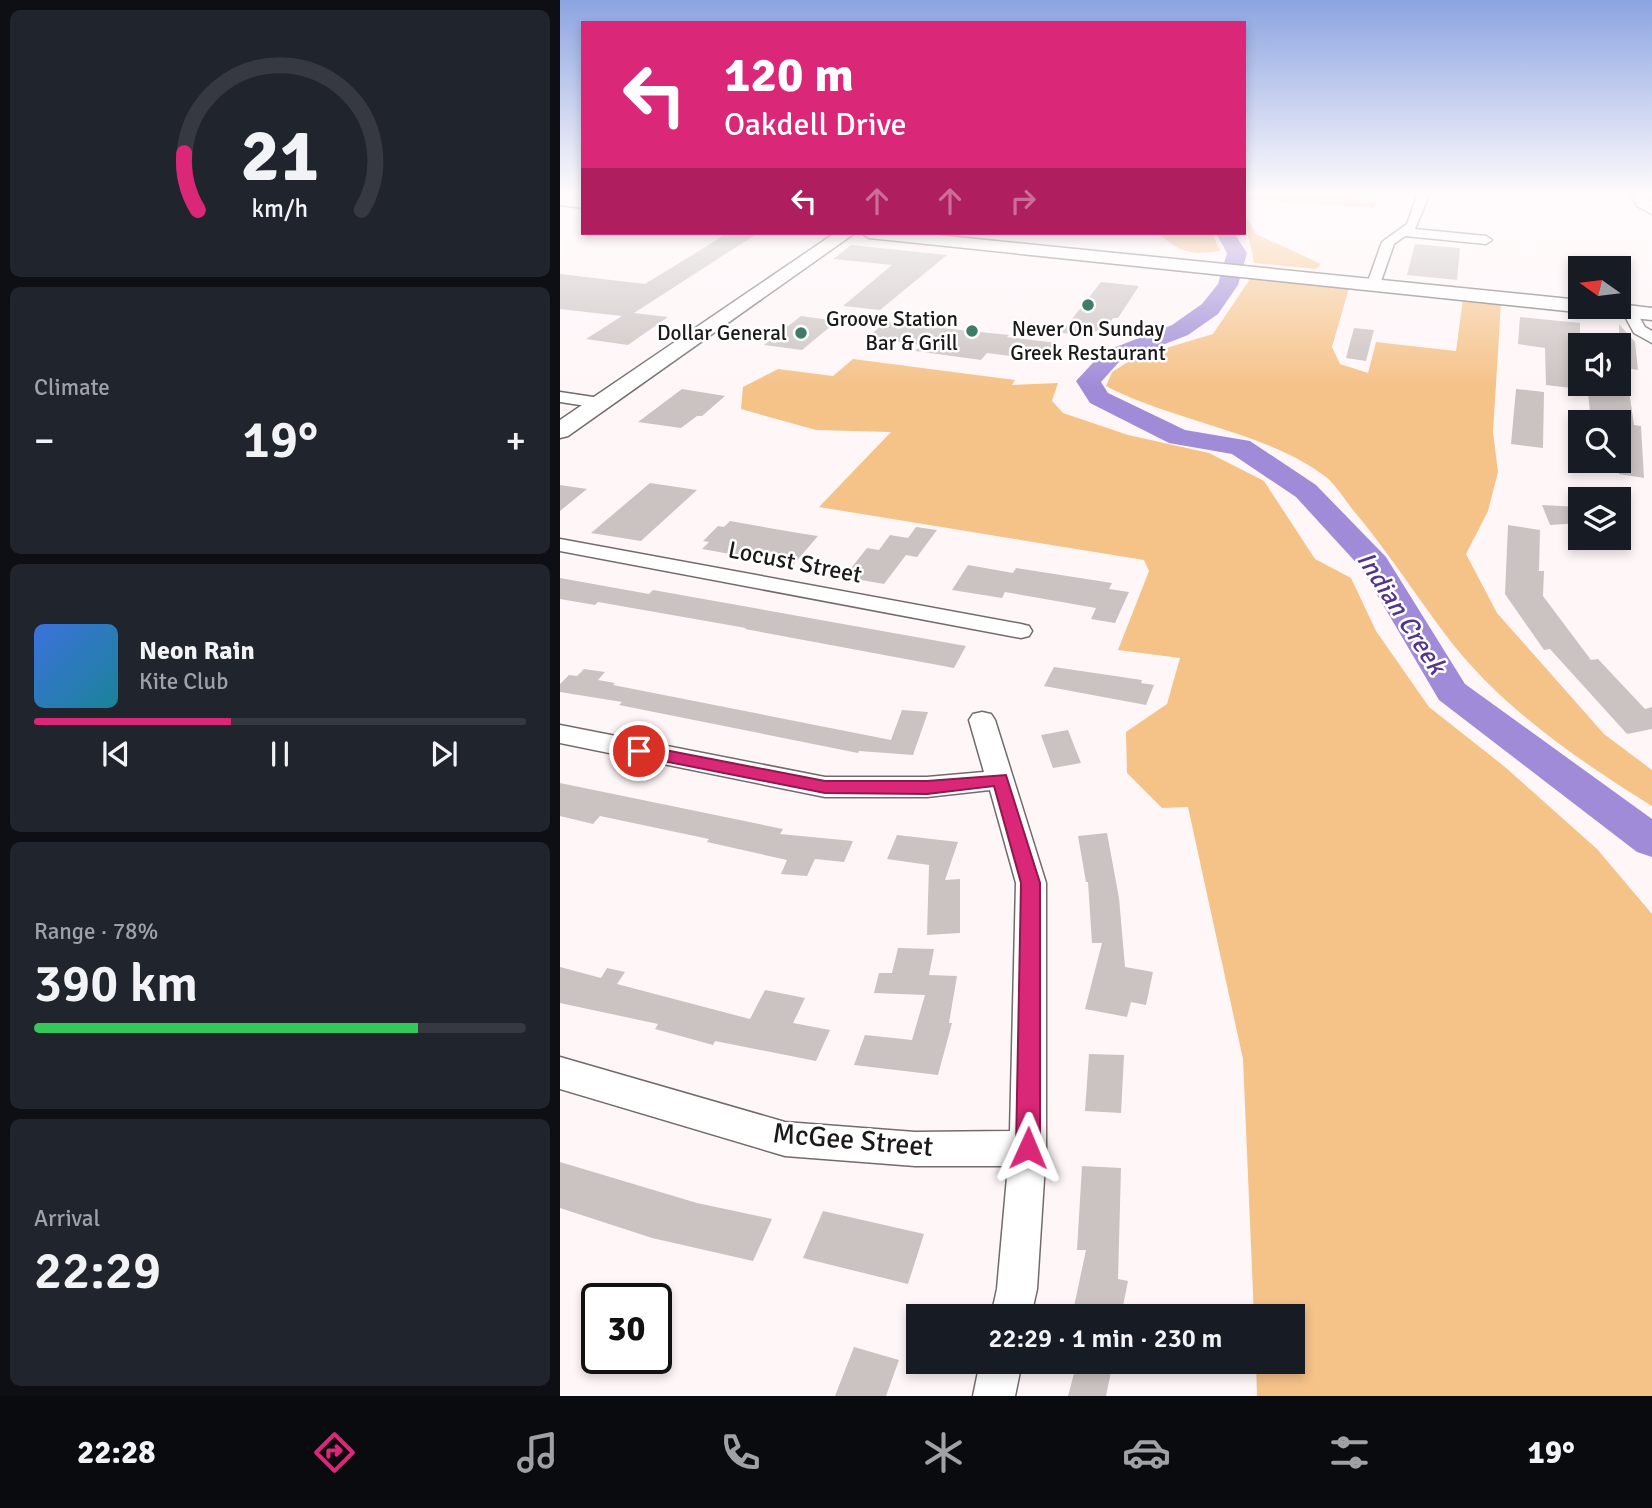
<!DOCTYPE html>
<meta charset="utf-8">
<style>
body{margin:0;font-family:Signika,sans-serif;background:#20242c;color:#f1f3f6;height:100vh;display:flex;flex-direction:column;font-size:26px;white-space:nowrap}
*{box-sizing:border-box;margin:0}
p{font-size:23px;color:#9ea1a6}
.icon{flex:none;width:38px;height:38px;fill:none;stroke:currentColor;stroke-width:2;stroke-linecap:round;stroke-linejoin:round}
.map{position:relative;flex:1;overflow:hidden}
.drawer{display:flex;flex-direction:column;gap:10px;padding:10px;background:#0d0f14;width:560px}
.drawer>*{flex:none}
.top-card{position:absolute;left:21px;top:21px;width:665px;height:214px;border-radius:0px;box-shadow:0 4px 10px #0003;background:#db2777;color:#fff;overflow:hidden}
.needle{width:46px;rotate:284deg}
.tools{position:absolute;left:1008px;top:256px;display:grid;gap:14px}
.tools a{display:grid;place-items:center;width:63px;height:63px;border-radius:0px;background:#171b24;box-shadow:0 4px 10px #0003;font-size:35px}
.speed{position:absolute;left:21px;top:1283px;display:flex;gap:14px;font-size:35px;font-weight:700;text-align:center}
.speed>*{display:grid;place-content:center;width:91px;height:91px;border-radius:50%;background:#171b24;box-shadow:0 4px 10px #0003;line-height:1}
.speed .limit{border:4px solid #111;border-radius:10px;background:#fff;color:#111}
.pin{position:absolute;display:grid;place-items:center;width:60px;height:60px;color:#fff;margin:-30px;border:4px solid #fff;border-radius:50%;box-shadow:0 2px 7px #0007}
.me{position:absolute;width:77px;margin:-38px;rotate:1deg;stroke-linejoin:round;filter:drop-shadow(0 0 5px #0008)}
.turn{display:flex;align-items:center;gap:24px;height:147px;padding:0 28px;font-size:32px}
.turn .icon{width:91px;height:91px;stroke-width:2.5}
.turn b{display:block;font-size:49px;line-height:60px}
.lanes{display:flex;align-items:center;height:66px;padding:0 28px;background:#0003;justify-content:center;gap:35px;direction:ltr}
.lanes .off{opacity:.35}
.big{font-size:52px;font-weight:600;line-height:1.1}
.drawer .widget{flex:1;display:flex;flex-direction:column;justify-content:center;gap:10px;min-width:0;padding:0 24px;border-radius:10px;background:#20242c}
.drawer .dial{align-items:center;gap:0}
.dial svg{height:182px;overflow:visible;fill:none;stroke:#363941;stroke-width:7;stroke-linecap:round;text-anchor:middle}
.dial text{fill:#f1f3f6;stroke:none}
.song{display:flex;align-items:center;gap:21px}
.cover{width:84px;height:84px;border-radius:10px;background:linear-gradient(135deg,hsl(220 70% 55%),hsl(190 70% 35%))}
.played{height:7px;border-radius:4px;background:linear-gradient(90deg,#db2777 40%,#363941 40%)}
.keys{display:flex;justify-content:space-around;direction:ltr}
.heat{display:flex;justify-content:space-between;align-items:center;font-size:38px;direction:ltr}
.charge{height:10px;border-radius:5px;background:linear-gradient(90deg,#34c759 78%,#363941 0)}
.trip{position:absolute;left:346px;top:1304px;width:399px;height:70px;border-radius:0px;background:#171b24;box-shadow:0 4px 10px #0003;font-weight:600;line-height:70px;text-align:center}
.tabs{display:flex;height:112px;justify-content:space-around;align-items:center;background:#090b0e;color:#9ea1a6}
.tabs .icon{width:49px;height:49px}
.tabs .selected{color:#db2777}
.tabs b{font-size:32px;color:#f1f3f6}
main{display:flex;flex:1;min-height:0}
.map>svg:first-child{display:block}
.green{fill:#f5c288}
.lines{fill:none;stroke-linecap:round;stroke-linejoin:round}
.river{fill:#9f8bd7;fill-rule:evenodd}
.building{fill:#cbc3c1}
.street-casing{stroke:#726b6c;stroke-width:3}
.secondary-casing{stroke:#726b6c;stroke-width:3}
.street{fill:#fff;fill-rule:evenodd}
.secondary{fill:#fff;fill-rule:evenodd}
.route{fill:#db2777;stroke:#8e194d;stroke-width:2}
.poi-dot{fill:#3e7c67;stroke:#fff;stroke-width:2.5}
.labels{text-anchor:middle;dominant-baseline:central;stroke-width:5;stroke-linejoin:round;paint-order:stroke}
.far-poi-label{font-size:21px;fill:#1c191a;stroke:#fff;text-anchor:end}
.street-label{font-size:24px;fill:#1c191a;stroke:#fff}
.water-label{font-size:26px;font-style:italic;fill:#53348e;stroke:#fff}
.near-street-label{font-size:28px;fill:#1c191a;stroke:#fff}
</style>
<main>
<section class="drawer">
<div class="widget dial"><svg viewBox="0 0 100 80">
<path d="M14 69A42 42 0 1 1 86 69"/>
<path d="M14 69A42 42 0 0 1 8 44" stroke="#db2777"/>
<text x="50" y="56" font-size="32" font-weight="700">21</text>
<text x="50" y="72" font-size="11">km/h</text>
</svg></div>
<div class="widget"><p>Climate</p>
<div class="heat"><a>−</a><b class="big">19°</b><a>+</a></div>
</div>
<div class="widget">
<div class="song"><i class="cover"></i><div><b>Neon Rain</b><p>Kite Club</p></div></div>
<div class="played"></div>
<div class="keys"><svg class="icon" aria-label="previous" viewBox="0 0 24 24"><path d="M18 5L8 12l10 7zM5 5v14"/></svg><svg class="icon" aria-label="pause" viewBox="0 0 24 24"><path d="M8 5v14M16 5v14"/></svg><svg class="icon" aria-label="next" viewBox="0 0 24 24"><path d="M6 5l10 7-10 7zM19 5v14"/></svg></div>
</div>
<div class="widget"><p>Range · 78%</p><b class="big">390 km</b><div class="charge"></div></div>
<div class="widget"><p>Arrival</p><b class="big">22:29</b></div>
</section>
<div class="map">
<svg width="1092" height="1396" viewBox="0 0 1092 1396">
<rect width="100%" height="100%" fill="#fff6f8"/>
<!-- green -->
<path class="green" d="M 684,193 L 777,193 L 815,203 L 814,208 L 700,200 L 684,202 Z
M 684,213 L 696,234 L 761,264 L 756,269 L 694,263 C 692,244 684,232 684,213 Z
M 598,233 L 652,233 L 660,251 C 630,255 620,253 598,233 Z
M 690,279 L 789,288 L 772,347 L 780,364 L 808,373 L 816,342 L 896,351 L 903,299 L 941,303 L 933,432 L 938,472 L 928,511 L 906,554 L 937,613 L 1044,734 L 1092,770 L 1092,806 C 1015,758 940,707 885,634 C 854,593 826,549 793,510 C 785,500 776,485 766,477 C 708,432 612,421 546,386 L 552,372 L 576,357 L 653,334 Z
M 293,359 L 455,380 L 452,385 L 498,383 L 492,401 L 503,413 L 568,435 L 649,453 L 704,481 L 755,559 L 791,578 L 816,631 L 869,707 L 945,767 L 1037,849 L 1092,914 L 1092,1396 L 697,1396 L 696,1362 L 733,1362 L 733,1316 L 694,1316 L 683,1059 L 628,807 L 602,808 L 567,773 L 566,732 L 607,704 L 620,658 L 558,650 L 589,571 L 584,560 L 259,507 L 331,432 L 256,430 L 181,409 L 183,387 L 218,369 L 273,376 Z"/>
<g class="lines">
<!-- river -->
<path class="river" d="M 656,233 L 674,233 L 687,253 L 678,285 L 658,314 L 628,335 L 559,362 L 541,382 L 548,393 L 625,430 L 690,441 L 756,485 L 826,557 L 905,684 L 1092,819 L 1092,857 L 1077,852 L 879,700 L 802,569 L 736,497 L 672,454 L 609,443 L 530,403 L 516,381 L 543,352 L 612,325 L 642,304 L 658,284 L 667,253 Z"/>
</g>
<!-- building -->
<path class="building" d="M 168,233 L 195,235 L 74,313 L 108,317 L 68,345 L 26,339 L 62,316 L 0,309 L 0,274 L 85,284 Z
M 855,244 L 900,248 L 897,280 L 847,275 Z
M 291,245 L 387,255 L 320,310 L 283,306 L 332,265 L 273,259 Z
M 541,282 L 579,286 L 558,318 L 553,318 L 549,324 L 527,336 L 501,333 Z
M 241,316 L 277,321 L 242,350 L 204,345 Z
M 960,317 L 1020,323 L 1020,389 L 986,385 L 985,348 L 958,344 Z
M 325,322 L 449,335 L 447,337 L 497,343 L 483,360 L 427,353 L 421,360 L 355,351 L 361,345 L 307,338 Z
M 1059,324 L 1075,342 L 1078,370 L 1059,367 Z
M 794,328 L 814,330 L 806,361 L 786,358 Z
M 1027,383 L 1068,383 L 1074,425 L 1081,426 L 1084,478 L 1059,474 L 1059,422 L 1031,422 Z
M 122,389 L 165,396 L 142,416 L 137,416 L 121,428 L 78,422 Z
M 956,389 L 984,392 L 983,448 L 951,444 Z
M 90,483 L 137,490 L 81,541 L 31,533 Z
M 0,485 L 27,489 L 0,511 Z
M 982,505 L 1020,507 L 1020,523 L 990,525 Z
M 170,521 L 238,533 L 258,536 L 233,565 L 142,549 L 149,542 L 143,541 L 158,526 L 164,527 Z
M 948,525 L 980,530 L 979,571 L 984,571 L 983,596 L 1031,660 L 1038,659 L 1085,709 L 1092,707 L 1092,729 L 1067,734 L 990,649 L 984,650 L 945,594 Z
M 356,527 L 377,530 L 357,557 L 346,555 L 324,584 L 284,577 L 307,548 L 319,550 L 330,535 L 348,538 Z
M 408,565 L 453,573 L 456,568 L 552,583 L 549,589 L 569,592 L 555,623 L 531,619 L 536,608 L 445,592 L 442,598 L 392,590 Z
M 0,578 L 89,594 L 93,590 L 406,646 L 394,668 L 185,629 L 186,628 L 38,602 L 35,605 L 0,599 Z
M 494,667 L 582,680 L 581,683 L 594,685 L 586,705 L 484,686 Z
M 24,669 L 45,672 L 38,680 L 55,683 L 53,685 L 331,740 L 342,710 L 368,712 L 353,755 L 299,751 L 298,753 L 59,705 L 62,702 L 0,692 L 0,684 L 9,675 L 17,676 Z
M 508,730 L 521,763 L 493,768 L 481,735 Z
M 0,783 L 223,829 L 220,834 L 293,841 L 284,862 L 255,859 L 247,876 L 221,874 L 227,860 L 147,842 L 149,839 L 40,816 L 33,824 L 0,816 Z
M 547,833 L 559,898 L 565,967 L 593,972 L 586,1005 L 571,1002 L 567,1017 L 525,1009 L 542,943 L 532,943 L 528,882 L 526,882 L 518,836 Z
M 337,835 L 398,842 L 385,880 L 400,879 L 400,933 L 367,935 L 369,865 L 327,859 Z
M 338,948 L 374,949 L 369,975 L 397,976 L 389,1023 L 392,1023 L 378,1075 L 294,1065 L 305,1035 L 352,1040 L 365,995 L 314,993 L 319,973 L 332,973 Z
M 0,967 L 41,978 L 47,968 L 65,972 L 57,984 L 190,1019 L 205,990 L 245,998 L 233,1023 L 270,1030 L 256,1061 L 155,1041 L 153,1045 L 95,1029 L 98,1024 L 0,1003 Z
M 529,1054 L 564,1055 L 561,1113 L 525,1111 Z
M 0,1162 L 137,1203 L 212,1219 L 193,1261 L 92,1238 L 0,1208 Z
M 522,1166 L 561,1168 L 558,1279 L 568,1281 L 561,1316 L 512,1316 L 526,1250 L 517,1250 Z
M 263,1211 L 364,1234 L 348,1284 L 243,1258 Z
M 294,1347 L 339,1360 L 326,1396 L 275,1396 Z
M 517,1362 L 553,1362 L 546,1396 L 508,1396 Z"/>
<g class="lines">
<!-- street casing -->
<g class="street-casing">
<path id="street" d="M 858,193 L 870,193 L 855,229 L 926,236 L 932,240 L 926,244 L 845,236 L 834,244 L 819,287 L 809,287 L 807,284 L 822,242 L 847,224 Z
M 1069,307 L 1074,308 L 1085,327 L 1092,331 L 1092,343 L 1074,333 L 1062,311 Z
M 0,392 L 40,398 L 48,403 L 40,408 L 0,402 Z
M 0,539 L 461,624 L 469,626 L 472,631 L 469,636 L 461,638 L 0,551 Z
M 422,712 L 431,714 L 435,720 L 486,883 L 486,1148 L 477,1289 L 471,1316 L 431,1316 L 437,1289 L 448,1166 L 355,1166 L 225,1156 L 0,1089 L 0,1057 L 225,1122 L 355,1132 L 450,1131 L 456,883 L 430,790 L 367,797 L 265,797 L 0,743 L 0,725 L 265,777 L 367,777 L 424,772 L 409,720 L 413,714 Z
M 420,1362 L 462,1362 L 455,1396 L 413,1396 Z"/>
</g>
<!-- secondary casing -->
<g class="secondary-casing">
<path id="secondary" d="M 1070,193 L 1086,193 L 1092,202 L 1092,214 L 1077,206 Z
M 0,195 L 23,198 L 23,208 L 0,205 Z
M 275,233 L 295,233 L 8,436 L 0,438 L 0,420 Z
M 301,233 L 357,233 L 1020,300 L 1020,306 L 1059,304 L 1092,308 L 1092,320 L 309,238 Z"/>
</g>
<!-- street -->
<use href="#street" class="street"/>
<!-- secondary -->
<use href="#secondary" class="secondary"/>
</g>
<!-- sky -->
<linearGradient id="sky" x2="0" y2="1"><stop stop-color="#8ba4e1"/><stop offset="0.5" stop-color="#fffbfc"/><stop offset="1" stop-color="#fffbfc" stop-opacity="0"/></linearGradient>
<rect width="1092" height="388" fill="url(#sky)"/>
<!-- route -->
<path class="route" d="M 79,745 L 265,781 L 367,781 L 446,775 L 480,883 L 480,1148 L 476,1156 L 468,1159 L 460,1156 L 456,1148 L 461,883 L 434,786 L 367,794 L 265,793 L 73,755 L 71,751 L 73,747 Z"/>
<!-- markers -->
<g class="poi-dot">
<circle cx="528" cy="305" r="7"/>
<circle cx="412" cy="331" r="7"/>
<circle cx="241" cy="333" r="7"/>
</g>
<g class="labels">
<!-- far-poi labels -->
<g class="far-poi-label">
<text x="398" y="319">Groove Station<tspan x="398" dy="24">Bar &amp; Grill</tspan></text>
<text x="528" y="329" text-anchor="middle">Never On Sunday<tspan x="528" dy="24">Greek Restaurant</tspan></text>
<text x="227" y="333">Dollar General</text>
</g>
<!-- street labels -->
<g class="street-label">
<text transform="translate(235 562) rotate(11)">Locust Street</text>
</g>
<!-- water labels -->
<g class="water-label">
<text transform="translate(841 613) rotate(57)">Indian Creek</text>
</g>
<!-- near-street labels -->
<g class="near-street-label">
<text transform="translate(293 1140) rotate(5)">McGee Street</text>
</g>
</g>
</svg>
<div class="tools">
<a><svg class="needle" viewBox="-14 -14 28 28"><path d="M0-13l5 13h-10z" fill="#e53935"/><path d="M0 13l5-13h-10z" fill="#9ea1a6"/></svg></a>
<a><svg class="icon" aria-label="sound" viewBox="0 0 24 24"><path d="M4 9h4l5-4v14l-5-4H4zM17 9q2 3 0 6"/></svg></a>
<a><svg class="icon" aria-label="search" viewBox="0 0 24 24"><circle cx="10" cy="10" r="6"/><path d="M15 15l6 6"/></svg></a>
<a><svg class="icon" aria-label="layers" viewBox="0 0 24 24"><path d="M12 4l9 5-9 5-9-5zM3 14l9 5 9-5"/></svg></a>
</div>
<div class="speed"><div class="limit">30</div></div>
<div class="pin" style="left:79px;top:751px;background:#d93025"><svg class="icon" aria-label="arrive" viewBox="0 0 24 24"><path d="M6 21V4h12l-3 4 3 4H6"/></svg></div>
<svg class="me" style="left:468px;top:1148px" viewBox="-20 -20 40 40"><path d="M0-17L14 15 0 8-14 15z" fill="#db2777" stroke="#fff" stroke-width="4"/></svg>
<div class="trip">22:29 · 1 min · 230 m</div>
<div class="top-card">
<div class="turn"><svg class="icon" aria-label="left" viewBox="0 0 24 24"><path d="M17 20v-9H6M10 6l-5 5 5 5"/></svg><div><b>120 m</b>Oakdell Drive</div></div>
<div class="lanes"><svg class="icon" aria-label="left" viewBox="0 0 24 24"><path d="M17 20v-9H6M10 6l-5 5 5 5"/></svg><svg class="icon off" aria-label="ahead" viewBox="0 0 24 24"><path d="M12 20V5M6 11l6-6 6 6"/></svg><svg class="icon off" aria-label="ahead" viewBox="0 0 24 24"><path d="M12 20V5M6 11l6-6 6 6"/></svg><svg class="icon off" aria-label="right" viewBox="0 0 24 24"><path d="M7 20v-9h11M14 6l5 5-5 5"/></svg></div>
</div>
</div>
</main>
<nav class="tabs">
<b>22:28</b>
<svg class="icon selected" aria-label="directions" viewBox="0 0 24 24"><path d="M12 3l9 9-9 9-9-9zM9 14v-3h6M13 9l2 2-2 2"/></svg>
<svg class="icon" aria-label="music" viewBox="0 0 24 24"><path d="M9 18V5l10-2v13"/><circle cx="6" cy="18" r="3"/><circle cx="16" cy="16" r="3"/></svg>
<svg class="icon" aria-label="phone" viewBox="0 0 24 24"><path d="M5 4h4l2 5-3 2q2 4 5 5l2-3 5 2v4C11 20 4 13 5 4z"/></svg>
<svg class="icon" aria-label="climate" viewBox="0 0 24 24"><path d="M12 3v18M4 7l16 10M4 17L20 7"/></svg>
<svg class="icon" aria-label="car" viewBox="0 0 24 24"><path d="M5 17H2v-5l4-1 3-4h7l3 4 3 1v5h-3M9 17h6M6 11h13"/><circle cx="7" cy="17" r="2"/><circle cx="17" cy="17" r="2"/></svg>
<svg class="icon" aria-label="filters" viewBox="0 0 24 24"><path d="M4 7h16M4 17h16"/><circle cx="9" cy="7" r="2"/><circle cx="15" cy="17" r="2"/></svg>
<b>19°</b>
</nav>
